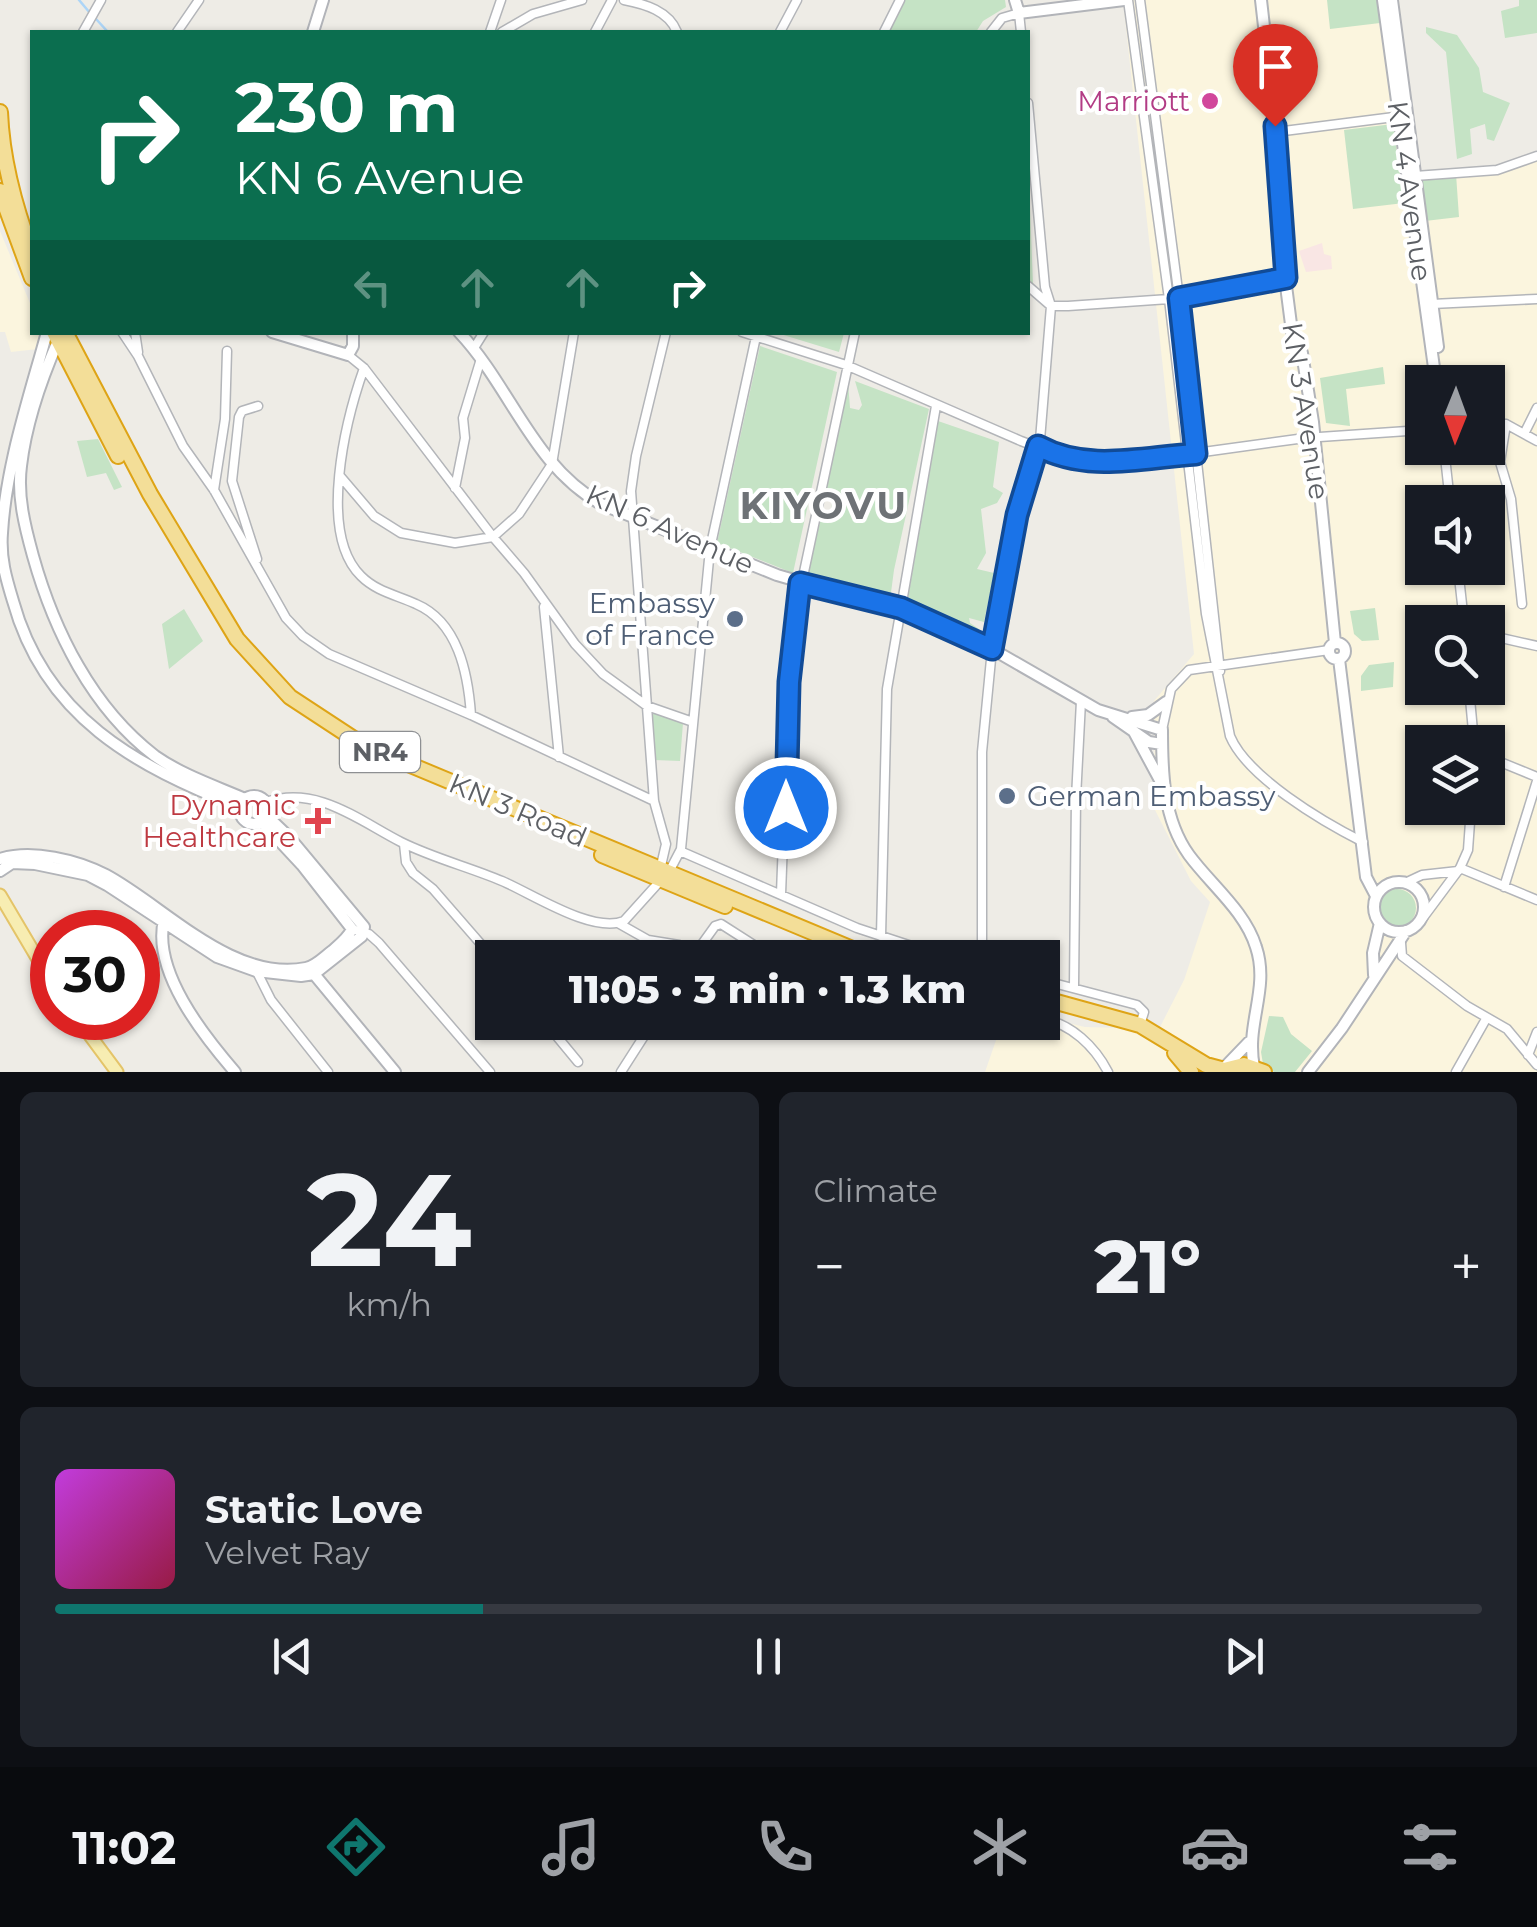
<!DOCTYPE html>
<meta charset="utf-8">
<style>
body{margin:0;font-family:Montserrat,sans-serif;background:#20242c;color:#f1f3f6;height:100vh;display:flex;flex-direction:column;font-size:38px;white-space:nowrap}
*{box-sizing:border-box;margin:0}
p{font-size:32px;color:#9ea1a6}
.icon{flex:none;width:55px;height:55px;fill:none;stroke:currentColor;stroke-width:2;stroke-linecap:round;stroke-linejoin:round}
.map{position:relative;height:1072px;overflow:hidden}
.sheet{display:flex;flex-direction:column;gap:20px;padding:20px;background:#0d0f14;flex:1}
.sheet>*{flex:none}
.hud{position:absolute;left:30px;top:30px;width:1000px;height:305px;border-radius:0px;box-shadow:0 2px 8px #0004;background:#0b6e4f;color:#fff;overflow:hidden}
.needle{width:65px;rotate:181deg}
.buttons{position:absolute;left:1405px;top:365px;display:grid;gap:20px}
.buttons a{display:grid;place-items:center;width:100px;height:100px;border-radius:0px;background:#171b24;box-shadow:0 2px 8px #0004;font-size:50px}
.speed{position:absolute;left:30px;top:910px;display:flex;gap:20px;font-size:50px;font-weight:700;text-align:center}
.speed>*{display:grid;place-content:center;width:130px;height:130px;border-radius:50%;background:#171b24;box-shadow:0 2px 8px #0004;line-height:1}
.speed .limit{border:15px solid #d22;background:#fff;color:#111}
.pin{position:absolute;display:grid;place-items:center;width:85px;height:85px;color:#fff;margin:-102px -42px;border-radius:50% 50% 50% 0;rotate:-45deg;box-shadow:0 0 10px #0007}
.pin .icon{rotate:45deg}
.me{position:absolute;width:110px;margin:-55px;rotate:0deg;stroke-linejoin:round;filter:drop-shadow(0 0 8px #0008)}
.turn{display:flex;align-items:center;gap:35px;height:210px;padding:0 40px;font-size:45px}
.turn .icon{width:130px;height:130px;stroke-width:2.5}
.turn b{display:block;font-size:70px;line-height:85px}
.lanes{display:flex;align-items:center;height:95px;padding:0 40px;background:#0003;justify-content:center;gap:50px;direction:ltr}
.lanes .off{opacity:.35}
.big{font-size:75px;font-weight:800;line-height:1.1}
.sheet .card{flex:1;display:flex;flex-direction:column;justify-content:center;gap:15px;min-width:0;padding:0 35px;border-radius:15px;background:#20242c}
.sheet .dial{align-items:center;gap:0}
.dial b{font-size:130px;line-height:1}
.song{display:flex;align-items:center;gap:30px}
.cover{width:120px;height:120px;border-radius:15px;background:linear-gradient(135deg,hsl(290 70% 55%),hsl(340 70% 35%))}
.played{height:10px;border-radius:5px;background:linear-gradient(90deg,#0f766e 30%,#363941 30%)}
.keys{display:flex;justify-content:space-around;direction:ltr}
.heat{display:flex;justify-content:space-between;align-items:center;font-size:55px;direction:ltr}
.sheet .tiles{flex:1;display:grid;gap:20px;grid-template-columns:1fr 1fr}
.card:last-child{grid-column:span 2}
.trip{position:absolute;left:475px;top:940px;width:585px;height:100px;border-radius:0px;background:#171b24;box-shadow:0 2px 8px #0004;font-weight:800;line-height:100px;text-align:center}
.dock{display:flex;height:160px;justify-content:space-around;align-items:center;background:#090b0e;color:#9ea1a6}
.dock .icon{width:70px;height:70px}
.dock .active{color:#0f766e}
.dock b{font-size:45px;color:#f1f3f6}
.map>svg:first-child{display:block}
.commercial{fill:#fbf5de;fill-rule:evenodd}
.medical{fill:#f9e6e4}
.green{fill:#c5e3c5}
.lines{fill:none;stroke-linecap:round;stroke-linejoin:round}
.stream{stroke:#add5f7;stroke-width:2.5}
.street-casing{stroke:#b3b5b9;stroke-width:11}
.secondary-casing{stroke:#b2b4b9;stroke-width:14}
.primary-casing{stroke:#e4c469;stroke-width:15}
.highway-casing{stroke:#dea416;stroke-width:18}
.street{stroke:#fff;stroke-width:8}
.secondary{stroke:#fff;stroke-width:10}
.primary{stroke:#f7edb2;stroke-width:11}
.highway{stroke:#f3de98;stroke-width:14}
.route-casing{stroke:#114b97;stroke-width:25}
.route{stroke:#1a73e8;stroke-width:18}
.hotel-dot{fill:#d1479c;stroke:#fff;stroke-width:4}
.service-dot{fill:#5c6f8a;stroke:#fff;stroke-width:4}
.health-dot{fill:#e0444e;stroke:#fff;stroke-width:4}
.labels{text-anchor:middle;dominant-baseline:central;stroke-width:8;stroke-linejoin:round;paint-order:stroke}
.shield{fill:#fff;stroke:#8e9093;stroke-width:2.5}
.shield-label{font-size:25px;font-weight:bold;fill:#5d6065}
.hotel-label{font-size:28px;fill:#b23c85;stroke:#fff;text-anchor:end}
.street-label{font-size:28px;fill:#5d6065;stroke:#fff}
.service-label{font-size:28px;fill:#4e5e75;stroke:#fff;text-anchor:end}
.health-label{font-size:28px;fill:#be3a42;stroke:#fff;text-anchor:end}
.district-label{font-size:38px;font-weight:bold;letter-spacing:2.5px;fill:#6e7276;stroke:#fff}
</style>
<div class="map">
<svg width="1537" height="1072" viewBox="0 0 1537 1072">
<rect width="100%" height="100%" fill="#eeece6"/>
<!-- commercial -->
<path class="commercial" d="M 1123,0 L 1399,0 L 1421,185 L 1537,155 L 1537,1072 L 985,1072 L 1002,1023 L 1042,1022 L 1043,1017 L 1085,1027 L 1159,1029 L 1184,980 L 1210,902 L 1191,881 L 1155,810 L 1154,701 L 1194,654 ZM 1422,382 L 1488,382 L 1488,448 L 1422,448 ZM 1422,502 L 1488,502 L 1488,568 L 1422,568 ZM 1422,622 L 1488,622 L 1488,688 L 1422,688 ZM 1422,742 L 1488,742 L 1488,808 L 1422,808 Z
M 0,231 L 32,308 L 32,332 L 40,333 L 38,349 L 11,352 L 5,332 L 0,332 Z"/>
<!-- medical -->
<path class="medical" d="M 1322,243 L 1324,254 L 1331,256 L 1332,269 L 1306,272 L 1299,251 Z"/>
<!-- green -->
<path class="green" d="M 902,0 L 1005,0 L 1006,7 L 983,21 L 976,32 L 886,32 Z
M 1327,0 L 1377,0 L 1380,23 L 1330,29 Z
M 1519,0 L 1537,0 L 1537,33 L 1505,38 L 1501,11 L 1519,6 Z
M 1426,27 L 1457,35 L 1479,68 L 1483,92 L 1510,103 L 1494,141 L 1487,139 L 1485,124 L 1470,129 L 1472,154 L 1457,159 L 1446,52 L 1426,33 Z
M 1393,124 L 1404,203 L 1353,209 L 1344,130 Z
M 1028,156 L 1033,284 L 1028,279 Z
M 1456,174 L 1459,217 L 1425,221 L 1420,178 Z
M 777,333 L 844,333 L 839,352 Z
M 760,346 L 837,372 L 793,573 L 717,543 Z
M 1383,367 L 1385,384 L 1346,389 L 1350,426 L 1326,423 L 1320,378 Z
M 855,381 L 929,409 L 894,570 L 890,600 L 807,577 L 822,513 L 831,513 L 832,502 L 824,498 L 848,382 L 850,408 L 859,410 L 862,405 Z
M 938,421 L 999,442 L 993,487 L 1003,493 L 997,503 L 981,509 L 986,553 L 977,569 L 994,573 L 984,622 L 969,618 L 970,623 L 979,629 L 976,632 L 907,604 Z
M 98,439 L 122,487 L 114,490 L 106,473 L 87,477 L 77,441 Z
M 1375,608 L 1379,640 L 1362,641 L 1354,634 L 1350,611 Z
M 184,609 L 203,641 L 169,669 L 162,624 Z
M 1394,662 L 1393,687 L 1361,691 L 1361,676 L 1369,665 Z
M 651,712 L 683,723 L 680,761 L 654,760 Z
M1378 908a19 19 0 1 1 38 0a19 19 0 1 1-38 0Z
M 1269,1016 L 1283,1017 L 1291,1034 L 1312,1051 L 1295,1072 L 1274,1072 L 1263,1064 L 1261,1052 Z"/>
<g class="lines">
<!-- stream -->
<path class="stream" d="M 79,0 L 90,13
M 96,19 L 108,32"/>
<!-- street casing -->
<g class="street-casing">
<path id="street" d="M 624,0 C 645,4 669,11 677,32
M 1128,0 L 1169,299 L 1206,614 L 1230,736 C 1247,777 1323,822 1363,842
M 1140,0 L 1179,298 L 1220,671
M 83,32 L 101,0
M 177,32 L 199,0
M 490,32 L 501,0
M 502,32 L 533,14 L 582,0
M 595,32 L 612,0
M 780,32 L 797,0
M 884,32 L 900,0
M 991,32 L 1002,18 L 1019,13 L 1021,32
M 1276,132 L 1402,116
M 1415,176 L 1497,170 L 1537,156
M 1028,286 L 1051,306 L 1068,306 L 1169,299 L 1285,278
M 1432,304 L 1537,299
M 122,332 L 138,356 L 183,446 L 214,490 L 286,618 L 303,636 L 329,654 L 471,715 L 654,801
M 135,332 L 138,352
M 742,332 L 846,365 L 1021,441 L 1063,457 L 1087,462 L 1196,453 L 1305,438 L 1422,430
M 474,348 L 484,332
M 348,355 L 364,368 L 493,537 L 524,573 L 575,644 L 603,674 L 647,706 L 693,722
M 364,368 C 346,419 317,533 361,576 C 377,592 397,595 416,604 C 458,622 468,673 471,715
M 1488,423 L 1506,424 L 1537,441
M 1506,424 L 1500,462 L 1511,499 L 1522,604
M 1525,432 L 1537,408
M 1444,448 L 1450,502
M 340,476 L 374,516 L 401,533 L 455,543 L 493,537 L 519,514 L 552,464 L 574,332
M 455,488 L 465,438 L 463,418 L 480,362
M 214,490 L 225,419 L 227,351
M 257,559 L 232,481 L 239,417 L 242,411 L 258,406
M 1458,568 L 1464,622
M 544,607 L 559,757
M 1488,635 L 1537,646
M 1469,688 L 1474,742
M 1162,730 L 1171,689 L 1189,670 L 1329,650
M 1488,757 L 1537,777
M 266,802 C 317,785 358,820 401,842 C 433,858 469,867 502,881 C 531,893 592,934 624,921 L 670,870 L 681,849 L 710,549 L 757,332
M 404,844 L 406,862 L 413,873 L 433,889 L 493,958
M 680,851 L 857,928 L 948,958
M 1460,868 L 1537,900
M 660,870 L 666,844 L 654,801 L 631,491 L 636,456 L 666,332
M 1407,882 L 1422,875 L 1458,871
M 1504,887 L 1537,781
M 781,894 L 789,682 L 797,605 L 855,332
M 1422,919 L 1460,868 L 1468,850 L 1471,808
M 618,923 L 648,940 L 679,945 L 689,951 L 691,958
M 352,929 L 369,934 L 379,943 L 490,1072
M 881,936 L 887,689 L 936,406
M 1401,943 L 1402,956 L 1467,1006 L 1507,1029 L 1537,1065
M 692,958 L 715,926 L 721,924 L 771,956
M 982,958 L 982,752 L 992,649 L 1017,515 L 1040,440 L 1051,306 L 1045,287 L 1028,103
M 255,968 L 271,1000 L 328,1072
M 1042,980 L 1137,1005 L 1144,1012 L 1140,1025
M 1074,986 L 1076,798 L 1081,701
M 1042,1019 C 1071,1023 1095,1047 1108,1072
M 545,1022 L 578,1062
M 1528,1055 L 1537,1032
M 621,1072 L 653,1022
M 1456,1072 L 1486,1019"/>
</g>
<!-- secondary casing -->
<g class="secondary-casing">
<path id="secondary" d="M 1015,0 L 1019,13 L 1124,0
M 1261,0 L 1276,132 L 1285,278 L 1292,332 L 1302,353 L 1313,422 L 1335,643
M 1383,0 L 1436,382
M 1392,0 L 1438,347
M 313,32 L 323,0
M 47,332 C 29,398 6,465 2,533 C 0,558 6,578 13,601 C 45,717 135,766 240,807
M 272,332 L 348,355 L 353,346 L 353,332
M 459,332 C 511,387 532,465 601,504 L 777,575 L 918,616 L 992,649 L 1098,710 L 1162,730 C 1162,772 1163,819 1189,855 C 1211,885 1245,911 1256,947 C 1270,989 1245,1024 1254,1067
M 58,341 C 41,380 26,423 21,466 C 17,496 25,527 33,556 C 54,631 92,708 155,756 C 182,775 215,786 245,799
M1329 651a8 8 0 1 1 16 0a8 8 0 1 1-16 0Z
M 1339,659 L 1366,877 L 1376,896
M 1113,717 L 1149,742 L 1162,744
M 1132,717 L 1148,715 L 1166,702
M 1134,732 L 1162,784
M240 810a14 14 0 1 1 28 0a14 14 0 1 1-28 0Z
M 0,859 C 32,849 77,860 106,875 C 164,906 233,983 306,968 C 316,966 324,957 332,951 C 340,944 348,938 352,929 L 302,865 L 262,822
M 0,871 L 12,863 L 35,864 L 88,875 L 107,885 L 217,957 L 256,971 L 301,976 L 314,974 L 362,936 L 364,927 L 289,837 L 267,816
M1374 907a25 25 0 1 1 50 0a25 25 0 1 1-50 0Z
M 164,920 C 152,971 203,1035 235,1072
M 314,974 L 395,1072
M 1374,975 L 1373,953 L 1380,923
M 1224,1068 L 1249,1042
M 1308,1072 L 1342,1028 L 1406,931"/>
</g>
<!-- primary casing -->
<g class="primary-casing">
<path id="primary" d="M 0,895 L 52,983
M 77,1018 L 117,1072"/>
</g>
<!-- highway casing -->
<g class="highway-casing">
<path id="highway" d="M 0,112 C 2,161 15,208 32,253
M 0,191 L 32,278
M 54,332 L 118,456
M 65,332 L 150,494 L 237,639 L 290,697 L 354,739 L 389,756 L 874,958
M 602,855 L 725,906
M 1042,998 L 1140,1025 L 1206,1065 L 1221,1069
M 1175,1053 L 1191,1072
M 1216,1072 L 1244,1065 L 1264,1072"/>
</g>
<!-- street -->
<use href="#street" class="street"/>
<!-- secondary -->
<use href="#secondary" class="secondary"/>
<!-- primary -->
<use href="#primary" class="primary"/>
<!-- highway -->
<use href="#highway" class="highway"/>
</g>
<g class="lines">
<!-- route casing -->
<g class="route-casing">
<path id="route" d="M 786,808 L 789,682 L 800,583 L 901,608 L 992,649 L 1017,515 L 1038,446 C 1088,473 1143,457 1196,454 L 1179,298 L 1286,278 L 1275,126"/>
</g>
<!-- route -->
<use href="#route" class="route"/>
</g>
<!-- markers -->
<circle class="hotel-dot" cx="1210" cy="101" r="10"/>
<g class="service-dot">
<circle cx="735" cy="619" r="10"/>
<circle cx="1007" cy="796" r="10"/>
</g>
<path class="health-dot" d="M313 806h10v10h10v10h-10v10h-10v-10h-10v-10h10z"/>
<g class="labels">
<!-- shield labels -->
<rect class="shield" x="340" y="732" width="80" height="40" rx="8"/>
<g class="shield-label">
<text x="380" y="752">NR4</text>
</g>
<!-- hotel labels -->
<g class="hotel-label">
<text x="1190" y="101">Marriott</text>
</g>
<!-- street labels -->
<g class="street-label">
<text transform="translate(1410 191) rotate(82)">KN 4 Avenue</text>
<text transform="translate(1306 411) rotate(81)">KN 3 Avenue</text>
<text transform="translate(670 529) rotate(24)">KN 6 Avenue</text>
<text transform="translate(518 810) rotate(23)">KN 3 Road</text>
</g>
<!-- service labels -->
<g class="service-label">
<text x="715" y="603">Embassy<tspan x="715" dy="32">of France</tspan></text>
<text x="1027" y="796" text-anchor="start">German Embassy</text>
</g>
<!-- health labels -->
<g class="health-label">
<text x="296" y="805">Dynamic<tspan x="296" dy="32">Healthcare</tspan></text>
</g>
<!-- district labels -->
<g class="district-label">
<text x="824" y="505">KIYOVU</text>
</g>
</g>
</svg>
<div class="buttons">
<a><svg class="needle" viewBox="-14 -14 28 28"><path d="M0-13l5 13h-10z" fill="#e53935"/><path d="M0 13l5-13h-10z" fill="#9ea1a6"/></svg></a>
<a><svg class="icon" aria-label="sound" viewBox="0 0 24 24"><path d="M4 9h4l5-4v14l-5-4H4zM17 9q2 3 0 6"/></svg></a>
<a><svg class="icon" aria-label="search" viewBox="0 0 24 24"><circle cx="10" cy="10" r="6"/><path d="M15 15l6 6"/></svg></a>
<a><svg class="icon" aria-label="layers" viewBox="0 0 24 24"><path d="M12 4l9 5-9 5-9-5zM3 14l9 5 9-5"/></svg></a>
</div>
<div class="speed"><div class="limit">30</div></div>
<div class="pin" style="left:1275px;top:126px;background:#d93025"><svg class="icon" aria-label="arrive" viewBox="0 0 24 24"><path d="M6 21V4h12l-3 4 3 4H6"/></svg></div>
<svg class="me" style="left:786px;top:808px" viewBox="-20 -20 40 40"><circle r="17" fill="#1a73e8" stroke="#fff" stroke-width="3"/><path d="M0-11L8 9 0 5-8 9z" fill="#fff"/></svg>
<div class="trip">11:05 · 3 min · 1.3 km</div>
<div class="hud">
<div class="turn"><svg class="icon" aria-label="right" viewBox="0 0 24 24"><path d="M7 20v-9h11M14 6l5 5-5 5"/></svg><div><b>230 m</b>KN 6 Avenue</div></div>
<div class="lanes"><svg class="icon off" aria-label="left" viewBox="0 0 24 24"><path d="M17 20v-9H6M10 6l-5 5 5 5"/></svg><svg class="icon off" aria-label="ahead" viewBox="0 0 24 24"><path d="M12 20V5M6 11l6-6 6 6"/></svg><svg class="icon off" aria-label="ahead" viewBox="0 0 24 24"><path d="M12 20V5M6 11l6-6 6 6"/></svg><svg class="icon" aria-label="right" viewBox="0 0 24 24"><path d="M7 20v-9h11M14 6l5 5-5 5"/></svg></div>
</div>
</div>
<section class="sheet">
<div class="tiles">
<div class="card dial"><b>24</b><p>km/h</p></div>
<div class="card"><p>Climate</p>
<div class="heat"><a>−</a><b class="big">21°</b><a>+</a></div>
</div>
<div class="card">
<div class="song"><i class="cover"></i><div><b>Static Love</b><p>Velvet Ray</p></div></div>
<div class="played"></div>
<div class="keys"><svg class="icon" aria-label="previous" viewBox="0 0 24 24"><path d="M18 5L8 12l10 7zM5 5v14"/></svg><svg class="icon" aria-label="pause" viewBox="0 0 24 24"><path d="M8 5v14M16 5v14"/></svg><svg class="icon" aria-label="next" viewBox="0 0 24 24"><path d="M6 5l10 7-10 7zM19 5v14"/></svg></div>
</div>
</div>
</section>
<nav class="dock">
<b>11:02</b>
<svg class="icon active" aria-label="directions" viewBox="0 0 24 24"><path d="M12 3l9 9-9 9-9-9zM9 14v-3h6M13 9l2 2-2 2"/></svg>
<svg class="icon" aria-label="music" viewBox="0 0 24 24"><path d="M9 18V5l10-2v13"/><circle cx="6" cy="18" r="3"/><circle cx="16" cy="16" r="3"/></svg>
<svg class="icon" aria-label="phone" viewBox="0 0 24 24"><path d="M5 4h4l2 5-3 2q2 4 5 5l2-3 5 2v4C11 20 4 13 5 4z"/></svg>
<svg class="icon" aria-label="climate" viewBox="0 0 24 24"><path d="M12 3v18M4 7l16 10M4 17L20 7"/></svg>
<svg class="icon" aria-label="car" viewBox="0 0 24 24"><path d="M5 17H2v-5l4-1 3-4h7l3 4 3 1v5h-3M9 17h6M6 11h13"/><circle cx="7" cy="17" r="2"/><circle cx="17" cy="17" r="2"/></svg>
<svg class="icon" aria-label="filters" viewBox="0 0 24 24"><path d="M4 7h16M4 17h16"/><circle cx="9" cy="7" r="2"/><circle cx="15" cy="17" r="2"/></svg>
</nav>
